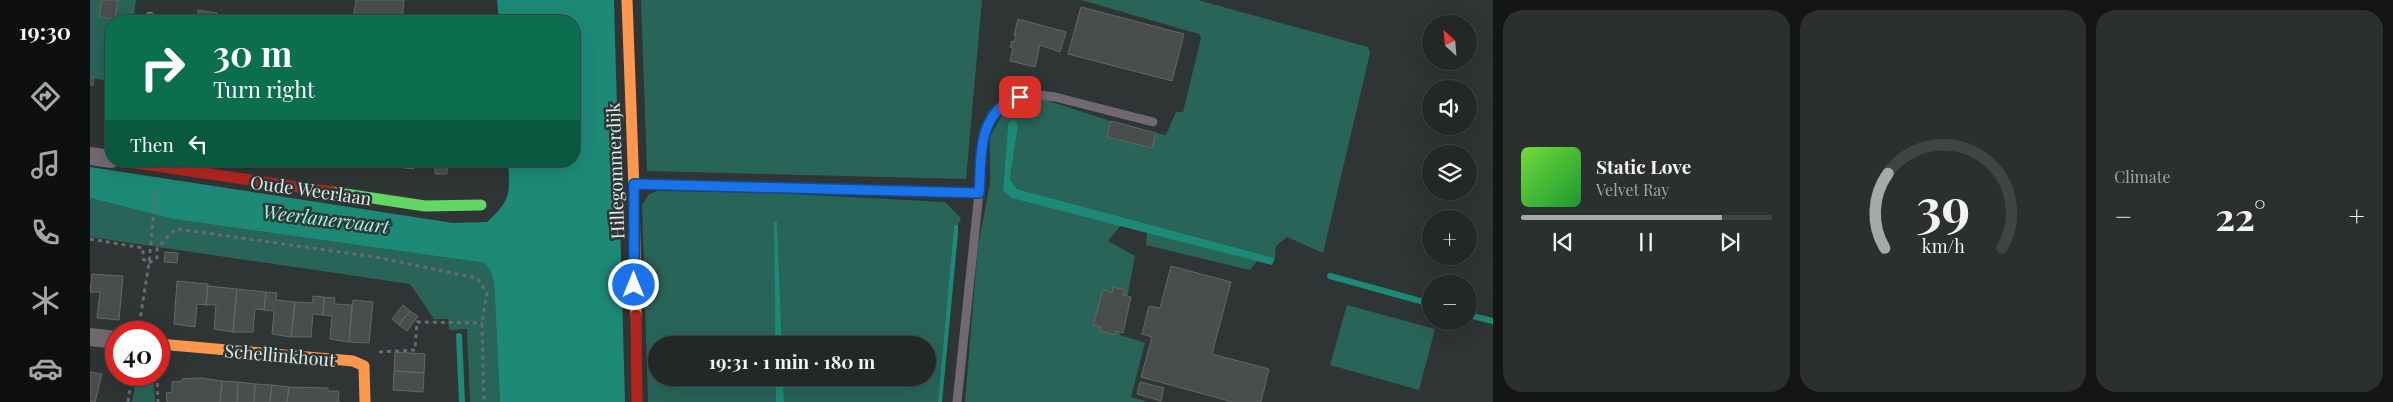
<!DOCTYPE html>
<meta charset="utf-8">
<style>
body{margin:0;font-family:"Playfair Display",serif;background:#2b302f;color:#f1f3f6;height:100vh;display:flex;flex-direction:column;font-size:19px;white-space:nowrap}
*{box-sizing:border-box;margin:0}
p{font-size:16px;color:#a3a6a7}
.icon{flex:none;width:28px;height:28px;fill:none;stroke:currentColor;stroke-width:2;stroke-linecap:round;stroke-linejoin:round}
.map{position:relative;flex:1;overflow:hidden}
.panel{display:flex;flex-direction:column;gap:10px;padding:10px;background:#131615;width:900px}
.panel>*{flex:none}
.top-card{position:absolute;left:15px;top:15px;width:475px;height:152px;border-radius:20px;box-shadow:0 5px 20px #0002,0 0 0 1px #404444;background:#0b6e4f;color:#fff;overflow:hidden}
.needle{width:32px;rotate:334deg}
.controls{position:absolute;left:1332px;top:15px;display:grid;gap:10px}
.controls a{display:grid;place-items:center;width:55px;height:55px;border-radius:50%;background:#232827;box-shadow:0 5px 20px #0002,0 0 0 1px #404444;font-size:25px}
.speed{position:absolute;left:15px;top:321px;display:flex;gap:10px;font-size:25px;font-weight:700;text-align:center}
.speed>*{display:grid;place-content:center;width:65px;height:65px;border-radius:50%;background:#232827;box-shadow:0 5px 20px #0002,0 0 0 1px #404444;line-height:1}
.speed .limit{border:8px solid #d22;background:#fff;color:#111}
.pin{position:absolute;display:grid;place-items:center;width:42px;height:42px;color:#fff;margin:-21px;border-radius:10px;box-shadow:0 2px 8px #0006}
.me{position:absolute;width:55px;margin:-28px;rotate:0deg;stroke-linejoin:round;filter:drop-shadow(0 0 4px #0008)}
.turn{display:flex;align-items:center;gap:18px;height:105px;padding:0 25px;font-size:22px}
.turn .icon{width:65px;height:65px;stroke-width:2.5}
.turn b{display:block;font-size:35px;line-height:42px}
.then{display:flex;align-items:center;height:48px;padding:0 25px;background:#0003;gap:10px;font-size:19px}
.big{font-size:38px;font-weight:700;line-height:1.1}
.panel .card{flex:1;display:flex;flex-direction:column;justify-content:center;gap:8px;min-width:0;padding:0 18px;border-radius:20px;background:#2b302f}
.panel .dial{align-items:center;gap:0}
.dial svg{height:130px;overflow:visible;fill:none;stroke:#404444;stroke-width:7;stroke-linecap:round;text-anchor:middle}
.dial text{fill:#f1f3f6;stroke:none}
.song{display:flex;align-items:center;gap:15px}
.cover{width:60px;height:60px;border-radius:8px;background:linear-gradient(135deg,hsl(100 70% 55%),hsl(130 70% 35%))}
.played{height:5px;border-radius:2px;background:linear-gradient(90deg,#a5abaa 80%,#404444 80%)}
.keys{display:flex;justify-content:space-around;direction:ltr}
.heat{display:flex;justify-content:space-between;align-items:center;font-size:28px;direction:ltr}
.panel .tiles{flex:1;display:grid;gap:10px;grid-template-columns:repeat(3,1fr)}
.trip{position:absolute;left:558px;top:336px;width:288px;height:50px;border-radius:25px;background:#232827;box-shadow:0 5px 20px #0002,0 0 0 1px #404444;font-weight:700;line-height:50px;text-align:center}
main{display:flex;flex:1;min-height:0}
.menu{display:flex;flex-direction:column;width:90px;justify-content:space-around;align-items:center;background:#0e1010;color:#a3a6a7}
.menu .icon{width:35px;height:35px}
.menu .current{color:#a5abaa}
.menu b{font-size:22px;color:#f1f3f6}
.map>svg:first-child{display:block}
.green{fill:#296459}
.water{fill:#1d8977}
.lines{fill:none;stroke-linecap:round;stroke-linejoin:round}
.stream{stroke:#1d8977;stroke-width:6}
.building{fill:#494e4d;stroke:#636766}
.path{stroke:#6a696e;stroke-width:3;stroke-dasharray:4 4;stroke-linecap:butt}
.lane{stroke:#706972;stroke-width:9}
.street{stroke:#706972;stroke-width:18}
.fast{stroke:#63d668;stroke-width:11}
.slow{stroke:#ff974d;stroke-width:11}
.jam{stroke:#b3261e;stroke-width:11}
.route-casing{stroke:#114b97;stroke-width:12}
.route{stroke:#1a73e8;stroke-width:9}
.labels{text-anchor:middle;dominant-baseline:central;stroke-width:5;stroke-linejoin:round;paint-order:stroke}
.street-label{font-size:18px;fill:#e4eae9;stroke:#2d3735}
.water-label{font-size:19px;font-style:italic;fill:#9bfae5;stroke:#2d3735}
</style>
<main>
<nav class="menu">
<b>19:30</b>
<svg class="icon current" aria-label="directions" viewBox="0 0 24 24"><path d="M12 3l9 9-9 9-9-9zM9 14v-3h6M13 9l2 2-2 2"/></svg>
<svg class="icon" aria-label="music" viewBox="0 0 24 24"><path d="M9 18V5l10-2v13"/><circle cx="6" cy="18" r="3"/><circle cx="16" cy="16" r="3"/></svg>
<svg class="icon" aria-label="phone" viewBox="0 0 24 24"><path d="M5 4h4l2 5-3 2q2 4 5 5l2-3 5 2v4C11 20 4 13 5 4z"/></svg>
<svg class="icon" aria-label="climate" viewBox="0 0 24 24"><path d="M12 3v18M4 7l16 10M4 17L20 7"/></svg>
<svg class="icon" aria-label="car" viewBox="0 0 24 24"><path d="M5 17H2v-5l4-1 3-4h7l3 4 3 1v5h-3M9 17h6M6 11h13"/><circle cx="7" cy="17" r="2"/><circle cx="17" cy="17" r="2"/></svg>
</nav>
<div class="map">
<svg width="1403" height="402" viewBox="0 0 1403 402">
<rect width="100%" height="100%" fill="#2f3534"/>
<!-- green -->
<path class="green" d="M 0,0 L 46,0 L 43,21 L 21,21 L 21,81 L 0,78 Z
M 551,0 L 892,0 L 876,179 L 557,171 Z
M 991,0 L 1108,0 L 1278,47 L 1280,53 L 1233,253 L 1197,237 L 1186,246 L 1185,258 L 927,189 L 920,179 L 928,126 L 918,124 L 913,191 L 921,198 L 1031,225 L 1018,241 L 1045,256 L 1030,335 L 1055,343 L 1041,397 L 1058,402 L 875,402 L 888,246 L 900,184 L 900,137 L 912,115 L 932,104 L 952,99 L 1021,121 L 1017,137 L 1061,148 L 1066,133 L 1076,135 L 1086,112 L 1093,112 L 1111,38 L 1109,34 Z
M 568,191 L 682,193 L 855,202 L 871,218 L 868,225 L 864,225 L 848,402 L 694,402 L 693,378 L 836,378 L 836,345 L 692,345 L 687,222 L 684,222 L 685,345 L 566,345 L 566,378 L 686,378 L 686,402 L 558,402 L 552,205 L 559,194 Z
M 0,198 L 83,219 L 395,263 L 400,269 L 404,281 L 410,402 L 380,402 L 377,329 L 359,330 L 358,319 L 344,319 L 320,284 L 0,237 Z
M 1057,232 L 1167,261 L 1160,270 L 1056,245 Z
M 1257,305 L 1345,329 L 1329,390 L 1240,365 Z
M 47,375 L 63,375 L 65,402 L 42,402 Z"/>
<!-- water -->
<path class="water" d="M 407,0 L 524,0 L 535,402 L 410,402 L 404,281 L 400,270 L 395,263 L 83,219 L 0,198 L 0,167 L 363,223 L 397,222 C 422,199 420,193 418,161 L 484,161 L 484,21 L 409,21 Z
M 924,119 L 928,126 L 920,179 L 927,189 L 1185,258 L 1182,265 L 921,198 L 913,191 L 918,124 Z
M 684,221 L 687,222 L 692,345 L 685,345 Z
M 864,225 L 868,225 L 868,234 L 852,402 L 848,402 Z
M 686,378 L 693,378 L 694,402 L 686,402 Z"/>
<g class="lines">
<!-- stream -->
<path class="stream" d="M 1240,276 L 1341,304
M 1379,315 L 1403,321
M 369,336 L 372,402"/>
</g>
<!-- building -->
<path class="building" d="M 12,0 L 28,0 L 25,19 L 9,17 Z
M 266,0 L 314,0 L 312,21 L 263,21 Z
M 991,7 L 1094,34 L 1082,81 L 978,54 Z
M 108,10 L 127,13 L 126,19 L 108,16 Z
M 135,15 L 153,17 L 153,21 L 134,21 Z
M 928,19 L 976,32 L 970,52 L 950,45 L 945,67 L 920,61 L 923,48 L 920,47 L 922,41 L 924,42 L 926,35 L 924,35 Z
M 0,76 L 4,77 L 3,85 L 0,85 Z
M 1021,121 L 1066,133 L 1062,148 L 1017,137 Z
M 258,161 L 286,161 L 286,164 Z
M 298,161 L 325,161 L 324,169 L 298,166 Z
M 367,161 L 389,161 L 389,164 L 367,165 Z
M 357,163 L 357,174 L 345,174 L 345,164 Z
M 75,252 L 88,253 L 87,263 L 74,262 Z
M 1081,266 L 1141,282 L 1122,354 L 1179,369 L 1171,402 L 1143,402 L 1051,377 L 1062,337 L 1052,334 L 1059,306 L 1070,308 Z
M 2,274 L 33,276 L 29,320 L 7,318 L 10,292 L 0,292 Z
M 87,281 L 118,284 L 116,305 L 107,304 L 105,327 L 84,324 Z
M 118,286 L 147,289 L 143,332 L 124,329 L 126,305 L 116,305 Z
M 1023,287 L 1035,290 L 1033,295 L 1041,297 L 1033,333 L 1026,331 L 1025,335 L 1010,331 L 1011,327 L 1003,325 L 1013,290 L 1022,293 Z
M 147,289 L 176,292 L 174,310 L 165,309 L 163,332 L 143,332 Z
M 176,292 L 187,293 L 186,300 L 205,302 L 201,337 L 182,334 L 184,311 L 174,310 Z
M 223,296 L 234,297 L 233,315 L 223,314 L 221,337 L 201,337 L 205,302 L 223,303 Z
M 234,297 L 245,298 L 244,304 L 262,305 L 259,342 L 240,339 L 242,316 L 233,315 Z
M 263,300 L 283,302 L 279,343 L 259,342 Z
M 313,305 L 320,311 L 309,325 L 302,319 Z
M 320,311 L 328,316 L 317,331 L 309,325 Z
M 305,352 L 335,354 L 334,373 L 304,371 Z
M 304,371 L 334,373 L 333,392 L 303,390 Z
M 0,372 L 12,374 L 5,402 L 0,402 Z
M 111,378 L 132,381 L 130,402 L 77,402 L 76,393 L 82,392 L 82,382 L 92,381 L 92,379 Z
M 132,381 L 148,382 L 147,402 L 130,402 Z
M 148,382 L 165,384 L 164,402 L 147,402 Z
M 1050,382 L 1074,388 L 1071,401 L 1047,394 Z
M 165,384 L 182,385 L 180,402 L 164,402 Z
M 182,385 L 199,387 L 197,402 L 180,402 Z
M 199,387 L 238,388 L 238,391 L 249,391 L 248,402 L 251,402 L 197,402 Z"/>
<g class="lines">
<!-- path -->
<path class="path" d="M 0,239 L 53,248 L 53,259 L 59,263 L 67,258 L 67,249 L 82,232 L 88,229 L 285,257 L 387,278 L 397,293 L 392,323 L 394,402
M 48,332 L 59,263 L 66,187
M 289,352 L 325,350 L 327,322 L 392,323
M 67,375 L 68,402
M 38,402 L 42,375"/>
<!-- lane -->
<path class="lane" d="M 60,16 L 61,21
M 546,184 L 889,193 L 894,134 L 902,114 L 918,101 L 941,94 L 965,97 L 1063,122
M 867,402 L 889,193"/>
<!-- street -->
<path class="street" d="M 0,156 L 21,159
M 0,337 L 26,340"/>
<!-- fast -->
<path class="fast" d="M 242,192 L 335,206 L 391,205"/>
<!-- slow -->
<path class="slow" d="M 537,0 L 544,189 L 546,315
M 69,344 L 263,361 L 274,366 L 275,402"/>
<!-- jam -->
<path class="jam" d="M 32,161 L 242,192
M 546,315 L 547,402"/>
</g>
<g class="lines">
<!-- route casing -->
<g class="route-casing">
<path id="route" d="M 544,285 L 544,184 L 889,193 C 892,156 886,111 930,97"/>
</g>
<!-- route -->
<use href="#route" class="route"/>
</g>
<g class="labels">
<!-- street labels -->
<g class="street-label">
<text transform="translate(525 171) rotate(-92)">Hillegommerdijk</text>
<text transform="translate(221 190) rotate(8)">Oude Weerlaan</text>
<text transform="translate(190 355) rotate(5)">Schellinkhout</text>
</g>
<!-- water labels -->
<g class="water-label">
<text transform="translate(236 218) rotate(7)">Weerlanervaart</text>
</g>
</g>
</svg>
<div class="controls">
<a><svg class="needle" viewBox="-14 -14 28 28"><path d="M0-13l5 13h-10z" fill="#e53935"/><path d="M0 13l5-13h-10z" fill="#a3a6a7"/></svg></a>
<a><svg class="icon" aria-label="sound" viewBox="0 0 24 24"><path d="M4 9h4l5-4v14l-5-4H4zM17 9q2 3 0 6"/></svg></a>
<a><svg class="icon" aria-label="layers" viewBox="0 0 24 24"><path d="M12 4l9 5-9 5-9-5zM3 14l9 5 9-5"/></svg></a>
<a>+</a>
<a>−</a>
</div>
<div class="speed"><div class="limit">40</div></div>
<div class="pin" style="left:930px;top:97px;background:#d93025"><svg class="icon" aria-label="arrive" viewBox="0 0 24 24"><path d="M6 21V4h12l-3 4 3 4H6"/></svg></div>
<svg class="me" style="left:544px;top:285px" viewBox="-20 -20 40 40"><circle r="17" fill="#1a73e8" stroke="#fff" stroke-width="3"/><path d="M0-11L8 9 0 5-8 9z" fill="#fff"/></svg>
<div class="trip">19:31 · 1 min · 180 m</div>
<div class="top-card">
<div class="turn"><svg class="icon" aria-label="right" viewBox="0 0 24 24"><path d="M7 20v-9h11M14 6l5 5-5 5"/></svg><div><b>30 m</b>Turn right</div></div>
<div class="then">Then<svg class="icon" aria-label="left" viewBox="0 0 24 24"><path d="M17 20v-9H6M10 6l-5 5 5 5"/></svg></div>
</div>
</div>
<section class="panel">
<div class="tiles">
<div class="card">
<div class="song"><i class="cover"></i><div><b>Static Love</b><p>Velvet Ray</p></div></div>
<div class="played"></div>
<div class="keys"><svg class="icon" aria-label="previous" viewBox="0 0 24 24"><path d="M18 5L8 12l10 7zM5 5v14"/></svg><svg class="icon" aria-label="pause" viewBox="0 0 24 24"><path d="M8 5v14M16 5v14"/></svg><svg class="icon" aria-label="next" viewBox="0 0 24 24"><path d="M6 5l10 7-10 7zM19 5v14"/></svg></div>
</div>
<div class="card dial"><svg viewBox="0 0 100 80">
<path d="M14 69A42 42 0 1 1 86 69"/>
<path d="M14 69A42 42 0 0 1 16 23" stroke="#a5abaa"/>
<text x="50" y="56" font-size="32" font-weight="700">39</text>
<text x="50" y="72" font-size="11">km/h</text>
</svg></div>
<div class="card"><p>Climate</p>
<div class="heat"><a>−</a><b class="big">22°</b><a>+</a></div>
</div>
</div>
</section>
</main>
